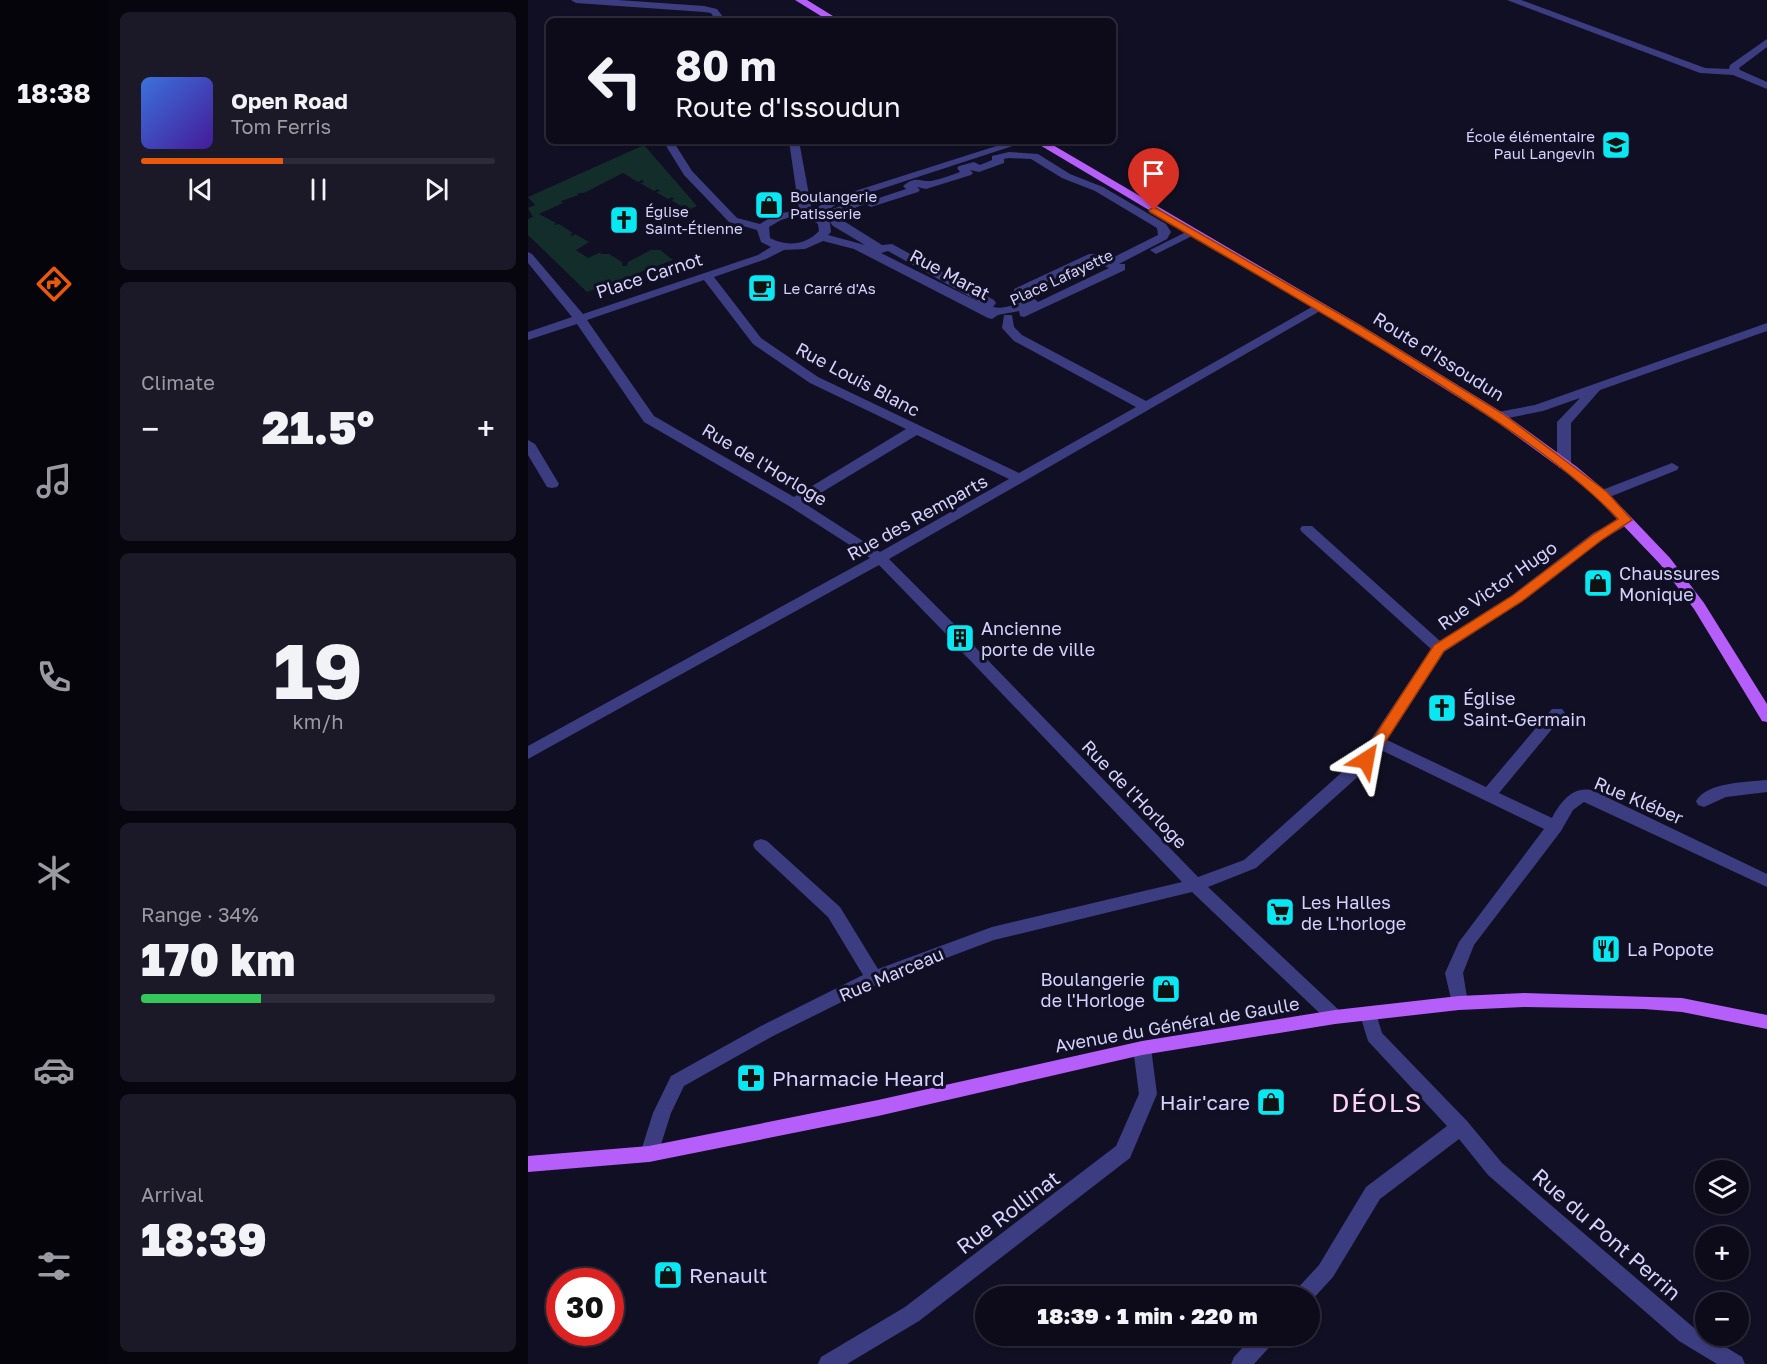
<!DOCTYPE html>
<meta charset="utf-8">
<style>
body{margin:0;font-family:"Golos Text",sans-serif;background:#1b1927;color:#f1f3f6;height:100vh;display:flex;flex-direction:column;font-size:22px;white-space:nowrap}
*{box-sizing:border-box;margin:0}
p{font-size:20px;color:#9a9ba2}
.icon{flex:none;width:33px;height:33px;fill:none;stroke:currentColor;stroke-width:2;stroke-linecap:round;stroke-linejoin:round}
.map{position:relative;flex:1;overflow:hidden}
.side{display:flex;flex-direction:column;gap:12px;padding:12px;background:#07060e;width:420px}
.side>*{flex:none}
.guide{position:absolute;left:18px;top:18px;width:570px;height:126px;border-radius:9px;box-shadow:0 2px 4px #0004,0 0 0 2px #2d2b39;background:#0d0b1a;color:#f1f3f6;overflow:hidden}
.controls{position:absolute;left:1167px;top:1160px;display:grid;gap:12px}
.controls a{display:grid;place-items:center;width:54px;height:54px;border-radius:50%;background:#0d0b1a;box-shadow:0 2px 4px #0004,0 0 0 2px #2d2b39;font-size:30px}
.speed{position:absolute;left:18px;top:1268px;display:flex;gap:12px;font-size:30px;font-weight:700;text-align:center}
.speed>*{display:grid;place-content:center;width:78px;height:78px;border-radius:50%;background:#0d0b1a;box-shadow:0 2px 4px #0004,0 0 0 2px #2d2b39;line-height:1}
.speed .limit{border:9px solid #d22;background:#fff;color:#111}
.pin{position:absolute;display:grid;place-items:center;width:51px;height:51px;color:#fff;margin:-62px -26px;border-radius:50% 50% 50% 0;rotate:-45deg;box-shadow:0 0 6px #0007}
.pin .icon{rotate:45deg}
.me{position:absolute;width:66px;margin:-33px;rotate:34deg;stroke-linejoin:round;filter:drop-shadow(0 0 4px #0008)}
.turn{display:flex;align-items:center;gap:21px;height:126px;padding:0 30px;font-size:27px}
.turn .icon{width:78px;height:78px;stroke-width:2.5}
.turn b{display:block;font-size:42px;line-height:51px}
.big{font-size:45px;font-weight:800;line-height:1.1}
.side .widget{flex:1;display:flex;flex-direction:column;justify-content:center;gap:9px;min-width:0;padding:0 21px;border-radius:9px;background:#1b1927}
.side .dial{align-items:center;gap:0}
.dial b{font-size:78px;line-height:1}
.song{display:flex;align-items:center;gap:18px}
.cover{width:72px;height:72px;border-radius:9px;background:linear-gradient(135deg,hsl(220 70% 55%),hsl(260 70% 35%))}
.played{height:6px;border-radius:3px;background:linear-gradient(90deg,#ea580c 40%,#2d2b39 40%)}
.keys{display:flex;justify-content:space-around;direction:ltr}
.heat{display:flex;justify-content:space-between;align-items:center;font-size:33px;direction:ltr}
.charge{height:9px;border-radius:4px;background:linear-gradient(90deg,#34c759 34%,#2d2b39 0)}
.trip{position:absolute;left:447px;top:1286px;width:345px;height:60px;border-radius:30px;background:#0d0b1a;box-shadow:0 2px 4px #0004,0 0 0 2px #2d2b39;font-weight:800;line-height:60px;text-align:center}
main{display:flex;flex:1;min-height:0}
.tab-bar{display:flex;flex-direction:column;width:108px;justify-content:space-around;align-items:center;background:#05040a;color:#9a9ba2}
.tab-bar .icon{width:42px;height:42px}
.tab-bar .active{color:#ea580c}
.tab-bar b{font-size:27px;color:#f1f3f6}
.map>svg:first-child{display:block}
.green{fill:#122d2a}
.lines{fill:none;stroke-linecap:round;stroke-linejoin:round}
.minor-tunnel{stroke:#2e2c44;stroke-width:14;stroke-dasharray:14 7;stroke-linecap:butt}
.minor{fill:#3c3d80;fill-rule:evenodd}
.major{fill:#b65ef9;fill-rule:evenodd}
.route{fill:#ea580c;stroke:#983908;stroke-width:1.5}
.labels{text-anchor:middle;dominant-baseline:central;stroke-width:6;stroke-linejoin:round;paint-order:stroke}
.far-poi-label{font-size:15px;fill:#d5d2fd;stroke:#110f23;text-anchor:start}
.far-street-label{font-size:15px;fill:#d5d2fd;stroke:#110f23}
.street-label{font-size:18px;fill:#d5d2fd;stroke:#110f23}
.poi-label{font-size:18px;fill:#d5d2fd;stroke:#110f23;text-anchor:start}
.near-poi-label{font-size:21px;fill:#d5d2fd;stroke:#110f23;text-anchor:start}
.near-street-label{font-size:21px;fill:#d5d2fd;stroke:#110f23}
.near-quarter-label{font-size:26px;letter-spacing:1.5px;fill:#fdd4f1;stroke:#110f23}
</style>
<main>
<nav class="tab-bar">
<b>18:38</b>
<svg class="icon active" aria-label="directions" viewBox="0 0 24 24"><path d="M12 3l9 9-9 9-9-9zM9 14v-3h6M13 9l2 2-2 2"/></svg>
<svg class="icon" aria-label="music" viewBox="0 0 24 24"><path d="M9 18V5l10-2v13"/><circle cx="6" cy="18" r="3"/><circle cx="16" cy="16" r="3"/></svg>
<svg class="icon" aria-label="phone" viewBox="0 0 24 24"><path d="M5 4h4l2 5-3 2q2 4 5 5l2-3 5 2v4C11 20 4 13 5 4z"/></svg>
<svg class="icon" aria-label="climate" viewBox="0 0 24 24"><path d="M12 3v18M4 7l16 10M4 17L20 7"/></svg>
<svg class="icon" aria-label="car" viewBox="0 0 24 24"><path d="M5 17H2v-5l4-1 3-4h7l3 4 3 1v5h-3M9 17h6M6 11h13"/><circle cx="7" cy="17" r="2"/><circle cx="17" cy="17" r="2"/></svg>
<svg class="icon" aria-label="filters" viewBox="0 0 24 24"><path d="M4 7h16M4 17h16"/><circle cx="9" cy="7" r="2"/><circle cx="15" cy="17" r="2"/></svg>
</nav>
<section class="side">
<div class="widget">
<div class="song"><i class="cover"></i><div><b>Open Road</b><p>Tom Ferris</p></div></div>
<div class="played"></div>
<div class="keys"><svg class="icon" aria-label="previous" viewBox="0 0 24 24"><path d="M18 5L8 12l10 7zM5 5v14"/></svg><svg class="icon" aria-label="pause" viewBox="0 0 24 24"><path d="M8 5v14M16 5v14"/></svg><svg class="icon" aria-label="next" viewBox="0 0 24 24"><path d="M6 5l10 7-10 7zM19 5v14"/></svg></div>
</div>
<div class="widget"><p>Climate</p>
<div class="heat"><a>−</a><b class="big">21.5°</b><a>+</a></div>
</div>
<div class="widget dial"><b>19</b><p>km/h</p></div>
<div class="widget"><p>Range · 34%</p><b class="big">170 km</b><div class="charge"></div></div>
<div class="widget"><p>Arrival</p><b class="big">18:39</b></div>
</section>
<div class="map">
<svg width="1239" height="1364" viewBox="0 0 1239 1364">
<rect width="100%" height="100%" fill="#110f23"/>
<!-- green -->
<path class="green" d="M 116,145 L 169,206 L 160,210 L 156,207 L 159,205 L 153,206 L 143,200 L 146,199 L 144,197 L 140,199 L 128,192 L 132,191 L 130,189 L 126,191 L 112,183 L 116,182 L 114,180 L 110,182 L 95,173 L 56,193 L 49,193 L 51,195 L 33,201 L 35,203 L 11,214 L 28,223 L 26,225 L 31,224 L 45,233 L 42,234 L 44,236 L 47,234 L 61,242 L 48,250 L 60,258 L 73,252 L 72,254 L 81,254 L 94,262 L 94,266 L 99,266 L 100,262 L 123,250 L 132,250 L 145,260 L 59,292 L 0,235 L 0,219 L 5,217 L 0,208 L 7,205 L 0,197 Z"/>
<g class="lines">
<!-- minor-tunnel -->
<path class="minor-tunnel" d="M 422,629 L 443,652"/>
<!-- minor -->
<path class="minor" d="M 43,0 L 90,0 L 176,6 L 189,9 L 198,21 L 188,21 L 183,13 L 176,12 L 48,3 Z
M 979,0 L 993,0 L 1177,68 L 1201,69 L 1202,65 L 1239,39 L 1239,47 L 1211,68 L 1212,70 L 1239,82 L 1239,89 L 1205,75 L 1172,73 Z
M 135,141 L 145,141 L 164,171 L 209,218 L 232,224 L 248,214 L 271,210 L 261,141 L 271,141 L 284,211 L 302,199 L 484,141 L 500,141 L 310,203 L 293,215 L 302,223 L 303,232 L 300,235 L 337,245 L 305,226 L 299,218 L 302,210 L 334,198 L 345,200 L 378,189 L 375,186 C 388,175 392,182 403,181 C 413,179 423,175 432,172 L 429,168 L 431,166 L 446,162 L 452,165 L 464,160 L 464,156 L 481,152 L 510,154 L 542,174 L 575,187 L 638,224 L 643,232 L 639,239 L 591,264 L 597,264 L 597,270 L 496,317 L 492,316 L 491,311 L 470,315 L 464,319 L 460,318 L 326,249 L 295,241 L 277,249 L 256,250 L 238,259 L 186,277 L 233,338 L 290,377 L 491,473 L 608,407 L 486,341 L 474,328 L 476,315 L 484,315 L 486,327 L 494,335 L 618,401 L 789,304 L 797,304 L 799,307 L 361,559 L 427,625 L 429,629 L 427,633 L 417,633 L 351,565 L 0,759 L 0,746 L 342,558 L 261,506 L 116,422 L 49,324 L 0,340 L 0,332 L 44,317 L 0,263 L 0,252 L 4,254 L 55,314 L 230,255 L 243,247 L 233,242 L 229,230 L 201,222 L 156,175 ZM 481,158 L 503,159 L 534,178 L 567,191 L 629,228 L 630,235 L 580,260 L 569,254 L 561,254 L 486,289 L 486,295 L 495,301 C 485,306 476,309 465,307 L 468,303 L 466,300 L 364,244 L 354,245 L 311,218 L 311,214 L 337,204 L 343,207 L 390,192 L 392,190 L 389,187 L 398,189 L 443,175 L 445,173 L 442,170 L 451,172 L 476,163 L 476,159 ZM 266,216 L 279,217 L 290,224 L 291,231 C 278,245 259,247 242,238 L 241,227 L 253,220 ZM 360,251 L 453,303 L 353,253 ZM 565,261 L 581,268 L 510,302 L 499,292 ZM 176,280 L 225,344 L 282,383 L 378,429 L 266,497 L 126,416 L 59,320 ZM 389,435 L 481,479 L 352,552 L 276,503 Z
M 664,229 L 668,230 L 668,234 L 628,254 L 622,250 Z
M 1239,323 L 1239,331 L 1072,390 L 1043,423 L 1043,465 L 1041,468 L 1031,468 L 1029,465 L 1029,422 L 1052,398 L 1015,411 L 970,420 L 964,416 L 965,413 L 1007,405 Z
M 0,440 L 7,444 L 31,484 L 29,487 L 24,488 L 19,487 L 0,455 Z
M 1144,463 L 1151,467 L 1149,470 L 1079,498 L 1074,499 L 1067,495 L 1069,492 Z
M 1098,516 L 1103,517 L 1105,520 L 1103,523 L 1075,539 L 993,602 L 916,652 L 859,740 L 958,787 L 1024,709 L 1034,709 L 1037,713 L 1034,717 L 971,793 L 1024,818 C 1032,803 1045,784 1066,791 L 1239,874 L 1239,887 L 1056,802 L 1045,810 L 1033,831 L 946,945 L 935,973 L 940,1003 L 937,1008 L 931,1010 L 925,1008 L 917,973 L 931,942 L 1016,829 L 853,750 L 844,764 L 728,868 L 680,887 L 813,1012 L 816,1017 L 813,1022 L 807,1024 L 801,1022 L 664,892 L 466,940 L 352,983 L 245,1036 L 156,1086 L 143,1113 L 128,1160 L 121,1162 L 114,1160 L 112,1154 L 125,1113 L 143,1076 L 233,1026 L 335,975 L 300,917 L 227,849 L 225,845 L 227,841 L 233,839 L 239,841 L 312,907 L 350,969 L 464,927 L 654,882 L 438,656 L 436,652 L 438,648 L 448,648 L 670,877 L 716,860 L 832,756 L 903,649 L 774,532 L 772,529 L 774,526 L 784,526 L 912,641 L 983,596 L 1065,533 Z
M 1239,780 L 1239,792 L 1198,797 L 1176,807 L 1170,805 L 1168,801 C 1179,782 1219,782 1239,780 Z
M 841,1008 L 847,1010 L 854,1033 L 939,1121 L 974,1163 L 1165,1327 L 1214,1357 L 1217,1364 L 1189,1364 L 1151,1341 L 960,1175 L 931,1139 L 852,1199 L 805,1277 L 782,1302 L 782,1296 L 765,1296 L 768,1290 L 791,1265 L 838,1187 L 919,1126 L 840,1041 L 832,1015 L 835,1010 Z
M 614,1041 L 620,1043 L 623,1048 L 629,1094 L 602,1158 L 391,1321 L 319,1364 L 290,1364 L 293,1357 L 377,1307 L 588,1146 L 611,1094 L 605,1048 L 608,1043 Z
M 726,1335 L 749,1335 L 746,1342 L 726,1364 L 703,1364 L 706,1357 Z"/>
<!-- major -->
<path class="major" d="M 267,0 L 279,0 L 313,21 L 301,21 Z
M 505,141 L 518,141 L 834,326 L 975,413 L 1049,467 L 1079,492 L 1142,558 L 1176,603 L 1239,704 L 1239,722 L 1234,721 L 1166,609 L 1132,564 L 1069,498 L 1039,473 L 965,419 L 826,332 Z
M 996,993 L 1154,998 L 1239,1015 L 1239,1029 L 1154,1012 L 1116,1009 L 996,1007 L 931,1010 L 807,1024 L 614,1055 L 350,1116 L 121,1162 L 0,1172 L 0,1156 L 121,1146 L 350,1100 L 614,1041 L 807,1010 L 931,996 Z"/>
</g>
<!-- route -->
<path class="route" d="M 626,207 L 834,327 L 975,414 L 1079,492 L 1104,520 L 1075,539 L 993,602 L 916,651 L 843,764 L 838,765 L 831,760 L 906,645 L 984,596 L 1066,534 L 1090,519 C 1038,464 962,416 897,375 C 806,319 714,266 622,212 L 621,210 Z"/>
<!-- icons -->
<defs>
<g id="school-square" transform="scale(1.5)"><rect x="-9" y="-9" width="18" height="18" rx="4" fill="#09e8f2" stroke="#110f23"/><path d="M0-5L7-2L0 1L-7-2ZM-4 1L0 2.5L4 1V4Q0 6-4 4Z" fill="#111"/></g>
<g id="shop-square" transform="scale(1.5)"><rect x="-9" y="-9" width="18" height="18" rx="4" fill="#09e8f2" stroke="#110f23"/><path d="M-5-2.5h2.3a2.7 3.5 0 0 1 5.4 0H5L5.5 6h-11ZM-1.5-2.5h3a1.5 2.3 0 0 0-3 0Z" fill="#111"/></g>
<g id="church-square" transform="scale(1.5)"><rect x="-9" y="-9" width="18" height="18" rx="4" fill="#09e8f2" stroke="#110f23"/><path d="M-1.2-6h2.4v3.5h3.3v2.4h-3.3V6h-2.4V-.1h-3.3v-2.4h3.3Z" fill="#111"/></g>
<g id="cafe-square" transform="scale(1.5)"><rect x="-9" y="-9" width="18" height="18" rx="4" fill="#09e8f2" stroke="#110f23"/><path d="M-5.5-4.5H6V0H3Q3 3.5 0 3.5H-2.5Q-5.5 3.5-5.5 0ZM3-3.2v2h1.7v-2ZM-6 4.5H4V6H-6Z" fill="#111"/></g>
<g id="building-square" transform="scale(1.5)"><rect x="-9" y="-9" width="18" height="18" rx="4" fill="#09e8f2" stroke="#110f23"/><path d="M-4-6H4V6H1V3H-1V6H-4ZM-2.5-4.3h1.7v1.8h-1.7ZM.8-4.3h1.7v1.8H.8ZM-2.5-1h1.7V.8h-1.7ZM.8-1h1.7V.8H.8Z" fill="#111"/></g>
<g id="supermarket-square" transform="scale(1.5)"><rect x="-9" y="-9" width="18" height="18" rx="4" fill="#09e8f2" stroke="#110f23"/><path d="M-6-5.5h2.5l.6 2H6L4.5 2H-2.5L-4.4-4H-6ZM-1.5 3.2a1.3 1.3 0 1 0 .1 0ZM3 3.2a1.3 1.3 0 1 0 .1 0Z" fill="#111"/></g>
<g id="restaurant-square" transform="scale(1.5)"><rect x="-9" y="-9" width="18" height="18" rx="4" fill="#09e8f2" stroke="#110f23"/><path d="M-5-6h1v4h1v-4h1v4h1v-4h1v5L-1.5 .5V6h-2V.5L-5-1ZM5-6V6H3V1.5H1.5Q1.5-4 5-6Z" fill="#111"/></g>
<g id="pharmacy-square" transform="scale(1.5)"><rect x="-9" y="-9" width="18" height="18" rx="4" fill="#09e8f2" stroke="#110f23"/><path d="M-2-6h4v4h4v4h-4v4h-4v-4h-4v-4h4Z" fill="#111"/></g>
</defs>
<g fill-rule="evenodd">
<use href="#school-square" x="1088" y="145"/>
<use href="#shop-square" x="241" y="205"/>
<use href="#church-square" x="96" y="220"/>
<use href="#cafe-square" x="234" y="288"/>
<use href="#shop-square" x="1070" y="583"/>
<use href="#building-square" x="432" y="638"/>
<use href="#church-square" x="914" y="708"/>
<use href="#supermarket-square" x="752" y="912"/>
<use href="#restaurant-square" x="1078" y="949"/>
<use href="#shop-square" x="638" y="989"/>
<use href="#pharmacy-square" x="223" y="1078"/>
<use href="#shop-square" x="743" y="1102"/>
<use href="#shop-square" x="140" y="1275"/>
</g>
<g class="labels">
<!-- far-poi labels -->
<g class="far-poi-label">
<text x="1067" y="136" text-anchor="end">École élémentaire<tspan x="1067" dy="17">Paul Langevin</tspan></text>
<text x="262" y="196">Boulangerie<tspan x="262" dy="17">Patisserie</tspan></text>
<text x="117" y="211">Église<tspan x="117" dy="17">Saint-Étienne</tspan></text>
<text x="255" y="288">Le Carré d'As</text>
</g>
<!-- far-street labels -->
<g class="far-street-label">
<text transform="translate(533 277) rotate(-25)">Place Lafayette</text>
</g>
<!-- street labels -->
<g class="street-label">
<text transform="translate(422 274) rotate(28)">Rue Marat</text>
<text transform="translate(121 275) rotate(-18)">Place Carnot</text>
<text transform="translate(911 356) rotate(32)">Route d'Issoudun</text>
<text transform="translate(330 379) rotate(28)">Rue Louis Blanc</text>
<text transform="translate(237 464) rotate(31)">Rue de l'Horloge</text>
<text transform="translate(389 517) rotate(-29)">Rue des Remparts</text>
<text transform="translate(969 585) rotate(-35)">Rue Victor Hugo</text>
<text transform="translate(607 794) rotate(46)">Rue de l'Horloge</text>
<text transform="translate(1111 800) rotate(23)">Rue Kléber</text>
<text transform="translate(363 974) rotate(-23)">Rue Marceau</text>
<text transform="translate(649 1024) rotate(-10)">Avenue du Général de Gaulle</text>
</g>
<!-- poi labels -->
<g class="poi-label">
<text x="1091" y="573">Chaussures<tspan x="1091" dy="21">Monique</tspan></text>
<text x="453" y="628">Ancienne<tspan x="453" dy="21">porte de ville</tspan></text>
<text x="935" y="698">Église<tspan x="935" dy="21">Saint-Germain</tspan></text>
<text x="773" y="902">Les Halles<tspan x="773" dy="21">de L'horloge</tspan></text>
<text x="1099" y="949">La Popote</text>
<text x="617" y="979" text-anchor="end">Boulangerie<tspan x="617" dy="21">de l'Horloge</tspan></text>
</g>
<!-- near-poi labels -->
<g class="near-poi-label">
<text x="244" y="1078">Pharmacie Heard</text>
<text x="722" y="1102" text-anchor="end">Hair'care</text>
<text x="161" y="1275">Renault</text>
</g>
<!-- near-street labels -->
<g class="near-street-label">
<text transform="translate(480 1212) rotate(-37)">Rue Rollinat</text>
<text transform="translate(1079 1234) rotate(41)">Rue du Pont Perrin</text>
</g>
<!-- near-quarter labels -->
<g class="near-quarter-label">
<text x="849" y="1102">DÉOLS</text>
</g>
</g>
</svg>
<div class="controls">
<a><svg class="icon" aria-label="layers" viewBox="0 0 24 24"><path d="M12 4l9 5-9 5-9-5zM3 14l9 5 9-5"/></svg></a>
<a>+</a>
<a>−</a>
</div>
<div class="speed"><div class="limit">30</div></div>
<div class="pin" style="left:626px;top:210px;background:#d93025"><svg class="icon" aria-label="arrive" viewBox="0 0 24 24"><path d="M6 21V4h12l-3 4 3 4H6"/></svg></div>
<svg class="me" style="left:838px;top:760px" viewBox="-20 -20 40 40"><path d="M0-17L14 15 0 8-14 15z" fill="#ea580c" stroke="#fff" stroke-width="4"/></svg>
<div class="trip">18:39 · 1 min · 220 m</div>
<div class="guide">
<div class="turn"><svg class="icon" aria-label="left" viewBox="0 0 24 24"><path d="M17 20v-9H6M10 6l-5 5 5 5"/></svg><div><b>80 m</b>Route d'Issoudun</div></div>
</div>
</div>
</main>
